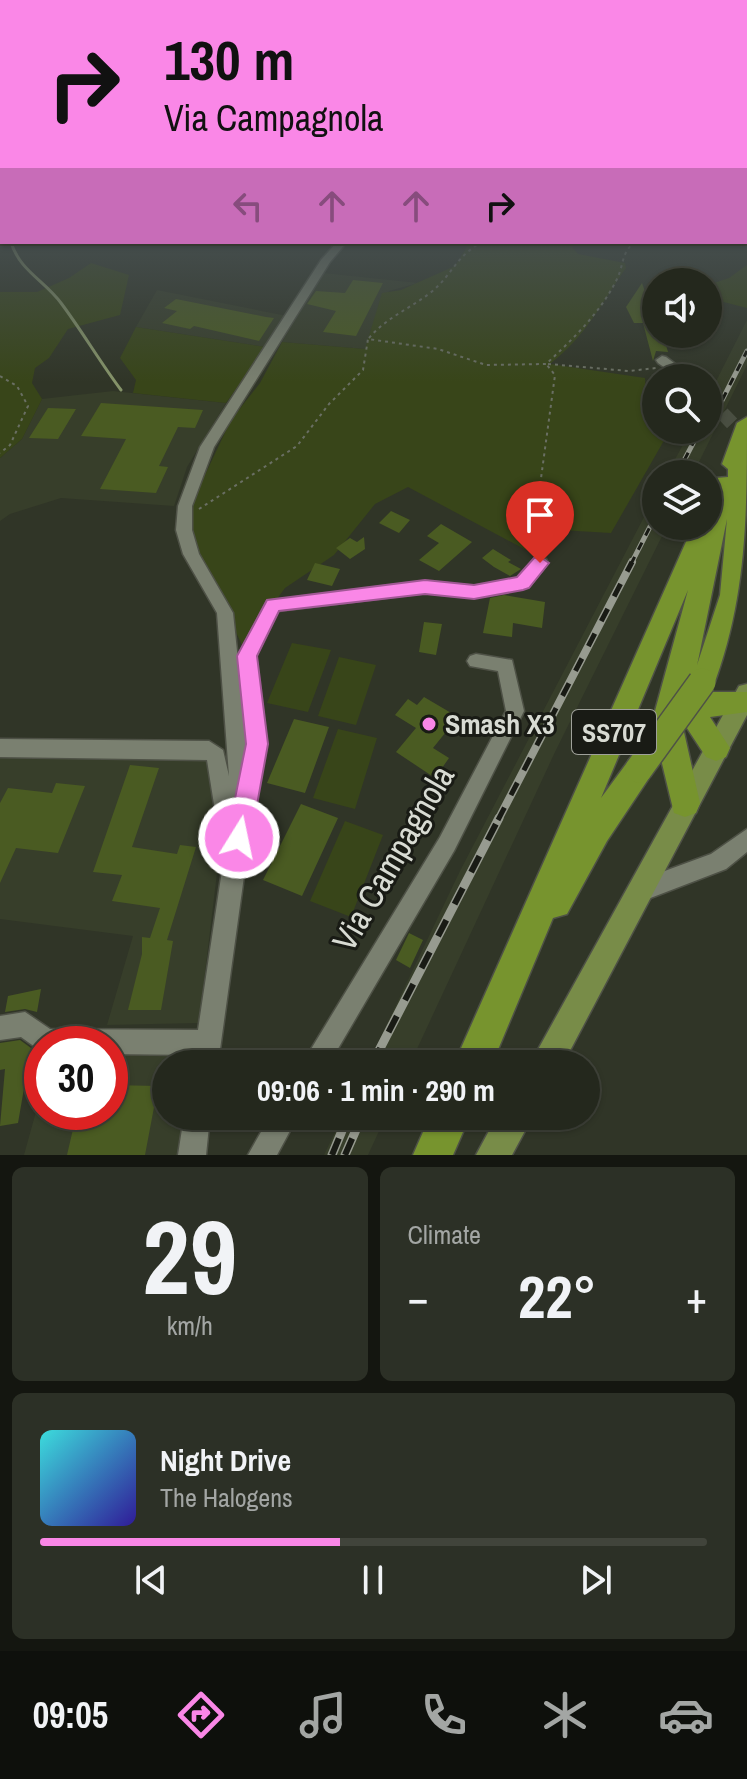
<!DOCTYPE html>
<meta charset="utf-8">
<style>
body{margin:0;font-family:"Archivo Narrow",sans-serif;background:#2c3026;color:#f1f3f6;height:100vh;display:flex;flex-direction:column;font-size:30px;white-space:nowrap}
*{box-sizing:border-box;margin:0}
p{font-size:26px;color:#a3a6a4}
.icon{flex:none;width:44px;height:44px;fill:none;stroke:currentColor;stroke-width:2;stroke-linecap:round;stroke-linejoin:round}
.map{position:relative;height:1155px;overflow:hidden}
.panel{display:flex;flex-direction:column;gap:12px;padding:12px;background:#141610;flex:1}
.panel>*{flex:none}
.guide{position:absolute;left:0px;top:0px;width:748px;height:244px;box-shadow:0 2px 6px #0004,0 0 0 2px #41443b;background:#fa87e7;color:#111;overflow:hidden}
.tools{position:absolute;left:642px;top:268px;display:grid;gap:16px}
.tools a{display:grid;place-items:center;width:80px;height:80px;border-radius:50%;background:#24281d;box-shadow:0 2px 6px #0004,0 0 0 2px #41443b;font-size:40px}
.speed{position:absolute;left:24px;top:1026px;display:flex;gap:16px;font-size:40px;font-weight:700;text-align:center}
.speed>*{display:grid;place-content:center;width:104px;height:104px;border-radius:50%;background:#24281d;box-shadow:0 2px 6px #0004,0 0 0 2px #41443b;line-height:1}
.speed .limit{border:12px solid #d22;background:#fff;color:#111}
.pin{position:absolute;display:grid;place-items:center;width:68px;height:68px;color:#fff;margin:-82px -34px;border-radius:50% 50% 50% 0;rotate:-45deg;box-shadow:0 0 8px #0007}
.pin .icon{rotate:45deg}
.me{position:absolute;width:88px;margin:-44px;rotate:10deg;stroke-linejoin:round;filter:drop-shadow(0 0 6px #0008)}
.turn{display:flex;align-items:center;gap:28px;height:168px;padding:0 32px;font-size:36px}
.turn .icon{width:104px;height:104px;stroke-width:2.5}
.turn b{display:block;font-size:56px;line-height:68px}
.lanes{display:flex;align-items:center;height:76px;padding:0 32px;background:#0003;justify-content:center;gap:40px;direction:ltr}
.lanes .off{opacity:.35}
.big{font-size:60px;font-weight:700;line-height:1.1}
.panel .card{flex:1;display:flex;flex-direction:column;justify-content:center;gap:12px;min-width:0;padding:0 28px;border-radius:12px;background:#2c3026}
.panel .dial{align-items:center;gap:0}
.dial b{font-size:104px;line-height:1}
.song{display:flex;align-items:center;gap:24px}
.cover{width:96px;height:96px;border-radius:12px;background:linear-gradient(135deg,hsl(180 70% 55%),hsl(250 70% 35%))}
.played{height:8px;border-radius:4px;background:linear-gradient(90deg,#fa87e7 45%,#41443b 45%)}
.keys{display:flex;justify-content:space-around;direction:ltr}
.heat{display:flex;justify-content:space-between;align-items:center;font-size:44px;direction:ltr}
.panel .tiles{flex:1;display:grid;gap:12px;grid-template-columns:1fr 1fr}
.card:last-child{grid-column:span 2}
.trip{position:absolute;left:152px;top:1050px;width:448px;height:80px;border-radius:40px;background:#24281d;box-shadow:0 2px 6px #0004,0 0 0 2px #41443b;font-weight:700;line-height:80px;text-align:center}
.tabs{display:flex;height:128px;justify-content:space-around;align-items:center;background:#0e100c;color:#a3a6a4}
.tabs .icon{width:56px;height:56px}
.tabs .on{color:#fa87e7}
.tabs b{font-size:36px;color:#f1f3f6}
.map>svg:first-child{display:block}
.built{fill:#373e2a}
.green{fill:#384519}
.lines{fill:none;stroke-linecap:round;stroke-linejoin:round}
.stream{stroke:#859369;stroke-width:3}
.building{fill:#4a5b22}
.minor-tunnel{stroke:#494e41;stroke-width:14;stroke-dasharray:14 7;stroke-linecap:butt}
.minor-casing{stroke:#4e5146;stroke-width:3}
.major-casing{stroke:#4e5146;stroke-width:3}
.highway-casing{stroke:#4e5146;stroke-width:3}
.path{stroke:#6a6f63;stroke-width:2;stroke-dasharray:3 4;stroke-linecap:butt}
.minor{fill:#7a8070;fill-rule:evenodd}
.major{fill:#788c48;fill-rule:evenodd}
.highway{fill:#77942e;fill-rule:evenodd}
.rail-far2-casing{stroke:#979b90;stroke-width:5}
.rail-far1-casing{stroke:#979b90;stroke-width:8}
.rail-casing{stroke:#979b90;stroke-width:9}
.rail-far2{stroke:#191b15;stroke-width:3;stroke-dasharray:8;stroke-linecap:butt}
.rail-far1{stroke:#191b15;stroke-width:5;stroke-dasharray:14;stroke-linecap:butt}
.rail{stroke:#191b15;stroke-width:6;stroke-dasharray:18;stroke-linecap:butt}
.highway-bridge-casing{stroke:#4e5146;stroke-width:30;stroke-linecap:butt}
.highway-bridge{stroke:#77942e;stroke-width:27}
.route{fill:#fa87e7;stroke:#a25896;stroke-width:2}
.poi-dot{fill:#fa87e7;stroke:#191b15;stroke-width:3}
.labels{text-anchor:middle;dominant-baseline:central;stroke-width:6;stroke-linejoin:round;paint-order:stroke}
.shield{fill:#191b15;stroke:#9fa19a;stroke-width:2}
.shield-label{font-size:26px;font-weight:bold;fill:#d8dbd3}
.poi-label{font-size:28px;font-weight:bold;fill:#d8dbd3;stroke:#191b15;text-anchor:start}
.near-street-label{font-size:34px;fill:#d8dbd3;stroke:#191b15}
</style>
<div class="map">
<svg width="747" height="1155" viewBox="0 0 747 1155">
<rect width="100%" height="100%" fill="#303527"/>
<!-- built -->
<path class="built" d="M 323,273 L 418,283 L 389,291 L 365,349 L 282,342 Z
M 157,290 L 287,316 L 266,347 L 136,327 Z
M 747,320 L 747,365 L 693,474 L 667,474 L 691,430 L 708,430 L 708,397 Z
M 113,391 L 226,403 L 187,467 L 174,506 L 61,498 L 10,514 L 0,521 L 0,458 L 22,439 L 42,399 Z
M 656,494 L 656,526 L 667,526 L 555,752 L 410,1064 L 368,1064 L 460,871 Z
M 0,741 L 221,749 L 226,798 L 199,1023 L 107,1025 L 133,936 L 0,919 Z
M 110,1052 L 181,1053 L 187,1064 L 166,1064 L 166,1116 L 189,1116 L 185,1155 L 24,1155 L 42,1090 L 42,1112 L 110,1112 Z
M 343,1116 L 386,1116 L 368,1155 L 324,1155 Z"/>
<!-- green -->
<path class="green" d="M 470,242 L 574,242 L 572,247 L 578,254 L 625,263 L 626,268 C 600,305 587,335 550,364 L 645,378 L 647,416 L 656,419 L 656,430 L 670,430 L 611,533 L 543,529 L 540,563 L 528,551 L 408,487 L 375,504 L 334,555 L 285,588 L 258,625 L 247,656 L 184,519 L 231,420 L 260,383 L 282,342 L 365,349 L 382,293 L 401,290 L 455,266 Z
M 91,263 L 129,275 L 120,315 L 68,329 L 49,358 L 35,368 L 32,383 L 42,399 L 22,439 L 0,458 L 0,292 L 37,292 L 69,278 Z
M 747,265 L 747,308 L 708,298 L 708,285 L 729,278 Z
M 136,327 L 266,347 L 226,403 L 133,393 L 136,380 L 120,358 Z
M 292,643 L 331,650 L 308,712 L 267,703 Z
M 339,657 L 376,665 L 356,725 L 318,716 Z
M 338,729 L 377,738 L 355,809 L 313,798 Z
M 345,821 L 383,835 L 351,917 L 310,901 Z"/>
<g class="lines">
<!-- stream -->
<path class="stream" d="M 11,242 C 19,270 45,281 61,303 C 82,331 100,362 121,390"/>
</g>
<!-- building -->
<path class="building" d="M 353,280 L 383,283 L 356,336 L 323,332 L 336,311 L 307,304 L 316,291 L 345,293 Z
M 642,283 L 648,300 L 645,315 L 649,315 L 656,334 L 690,338 L 691,349 L 666,345 L 668,352 L 656,351 L 653,361 L 643,323 L 634,323 L 626,307 Z
M 176,299 L 266,317 L 274,318 L 259,341 L 194,326 L 190,329 L 162,323 L 177,311 L 164,308 Z
M 101,403 L 203,410 L 195,428 L 178,427 L 159,466 L 168,467 L 156,493 L 100,489 L 126,439 L 81,436 Z
M 48,408 L 76,409 L 58,439 L 29,438 Z
M 391,511 L 410,520 L 399,533 L 379,523 Z
M 441,524 L 472,542 L 439,571 L 419,560 L 439,543 L 427,536 Z
M 364,537 L 365,549 L 350,559 L 336,548 L 350,538 L 357,542 Z
M 493,549 L 511,560 L 508,562 L 521,569 L 510,576 L 494,567 L 482,558 Z
M 315,563 L 340,569 L 332,586 L 307,580 Z
M 504,595 L 545,602 L 542,628 L 513,623 L 512,637 L 483,633 L 490,598 Z
M 424,622 L 442,624 L 436,655 L 419,652 Z
M 424,697 L 458,717 L 433,748 L 449,758 L 435,778 L 396,752 L 416,728 L 395,715 L 408,699 L 417,705 Z
M 294,719 L 329,727 L 305,793 L 267,783 Z
M 130,765 L 159,768 L 132,847 L 177,854 L 180,845 L 196,847 L 167,940 L 173,941 L 161,1010 L 128,1010 L 142,954 L 142,937 L 150,938 L 160,908 L 112,901 L 122,875 L 93,872 Z
M 56,783 L 85,786 L 58,853 L 16,848 L 0,883 L 0,803 L 8,788 L 52,793 Z
M 301,804 L 338,818 L 302,896 L 263,880 Z
M 409,933 L 423,940 L 410,968 L 396,960 Z
M 41,989 L 37,1012 L 25,1009 L 5,1012 L 8,996 Z
M 20,1040 L 31,1048 L 18,1123 L 0,1126 L 5,1069 L 0,1070 L 0,1043 Z
M 110,1085 L 158,1086 L 145,1155 L 67,1155 L 77,1112 L 110,1112 Z"/>
<g class="lines">
<!-- minor-tunnel -->
<path class="minor-tunnel" d="M 708,398 L 747,439"/>
<!-- minor casing -->
<g class="minor-casing">
<path id="minor" d="M 337,242 L 347,242 L 330,262 L 214,447 L 192,506 L 192,530 L 199,554 L 233,613 L 247,746 L 238,656 L 267,601 L 425,581 L 474,586 L 518,578 L 534,559 L 546,559 L 548,563 L 529,587 L 474,598 L 425,593 L 278,611 L 256,656 L 267,744 L 257,797 L 254,804 L 250,805 L 245,869 L 218,1064 L 192,1064 L 194,1055 L 110,1054 L 110,1044 L 42,1044 L 42,1052 L 21,1037 L 0,1040 L 0,1016 L 25,1012 L 50,1029 L 198,1030 L 226,844 L 219,836 L 207,760 L 0,757 L 0,739 L 209,741 L 223,750 L 229,776 L 217,613 L 183,554 L 176,530 L 178,506 L 200,447 L 321,260 Z
M 662,356 L 666,357 L 694,378 L 680,378 L 658,363 L 656,360 Z
M 476,654 L 512,660 L 524,711 L 454,851 L 329,1064 L 302,1064 L 440,837 L 506,711 L 498,671 L 470,666 L 467,661 L 470,656 Z
M 747,829 L 747,852 L 726,869 L 640,902 L 632,899 L 629,891 L 632,883 L 711,854 Z
M 184,1116 L 210,1116 L 206,1155 L 178,1155 Z
M 270,1116 L 298,1116 L 277,1155 L 248,1155 Z"/>
</g>
<!-- major casing -->
<g class="major-casing">
<path id="major" d="M 747,684 L 747,715 L 563,1064 L 530,1064 L 739,686 Z
M 497,1116 L 533,1116 L 512,1155 L 476,1155 Z"/>
</g>
<!-- highway casing -->
<g class="highway-casing">
<path id="highway" d="M 747,417 C 747,516 747,598 712,690 L 706,692 L 747,692 L 747,712 L 710,717 L 730,748 L 726,757 L 716,761 L 706,757 L 681,719 L 700,803 L 696,813 L 685,817 L 674,813 L 652,722 L 688,590 L 601,798 L 629,760 L 639,756 L 649,760 L 654,769 L 649,778 L 607,841 L 567,914 L 553,918 L 492,1064 L 454,1064 L 693,526 L 708,526 L 713,483 L 716,478 L 728,477 L 728,469 L 722,464 L 737,423 ZM 727,519 L 720,595 L 697,665 L 699,656 Z
M 430,1116 L 470,1116 L 453,1155 L 413,1155 Z"/>
</g>
<!-- path -->
<path class="path" d="M 369,338 C 386,318 409,309 430,293 C 451,277 457,254 483,242
M 548,364 L 629,371 L 656,368
M 0,376 L 17,386 L 28,406 L 10,445 L 0,453
M 199,509 L 297,446 L 329,404 L 363,370 L 368,339 L 438,349 L 486,365 L 546,364 C 572,340 600,313 616,281 C 624,266 621,252 635,242
M 540,554 L 539,493 L 555,375 L 547,365"/>
<!-- minor -->
<use href="#minor" class="minor"/>
<!-- major -->
<use href="#major" class="major"/>
<!-- highway -->
<use href="#highway" class="highway"/>
<!-- rail-far2 casing -->
<g class="rail-far2-casing">
<path id="rail-far2" d="M 708,428 L 747,351
M 677,474 L 700,430
M 631,564 L 656,515"/>
</g>
<!-- rail-far1 casing -->
<g class="rail-far1-casing">
<path id="rail-far1" d="M 498,820 L 632,562"/>
</g>
<!-- rail casing -->
<g class="rail-casing">
<path id="rail" d="M 372,1064 L 499,818
M 332,1155 L 348,1116
M 345,1155 L 362,1116"/>
</g>
<!-- rail-far2 -->
<use href="#rail-far2" class="rail-far2"/>
<!-- rail-far1 -->
<use href="#rail-far1" class="rail-far1"/>
<!-- rail -->
<use href="#rail" class="rail"/>
<!-- highway-bridge casing -->
<g class="highway-bridge-casing">
<path id="highway-bridge" d="M 639,769 L 702,682"/>
</g>
<!-- highway-bridge -->
<use href="#highway-bridge" class="highway-bridge"/>
</g>
<!-- sky -->
<linearGradient id="sky" x2="0" y2="1"><stop stop-color="#1a1d15"/><stop offset="0.58" stop-color="#485152"/><stop offset="1" stop-color="#485152" stop-opacity="0"/></linearGradient>
<rect width="747" height="382" fill="url(#sky)"/>
<!-- route -->
<path class="route" d="M 540,557 L 549,563 L 529,588 L 523,590 L 474,599 L 425,594 L 279,611 L 257,656 L 268,744 L 251,838 L 248,846 L 239,850 L 231,846 L 227,838 L 246,744 L 237,656 L 267,600 L 425,580 L 474,585 L 517,577 L 534,558 Z"/>
<!-- markers -->
<circle class="poi-dot" cx="429" cy="724" r="8"/>
<g class="labels">
<!-- shield labels -->
<rect class="shield" x="572" y="710" width="84" height="44" rx="6"/>
<g class="shield-label">
<text x="614" y="732">SS707</text>
</g>
<!-- poi labels -->
<g class="poi-label">
<text x="445" y="724">Smash X3</text>
</g>
<!-- near-street labels -->
<g class="near-street-label">
<text transform="translate(393 858) rotate(-60)">Via Campagnola</text>
</g>
</g>
</svg>
<div class="tools">
<a><svg class="icon" aria-label="sound" viewBox="0 0 24 24"><path d="M4 9h4l5-4v14l-5-4H4zM17 9q2 3 0 6"/></svg></a>
<a><svg class="icon" aria-label="search" viewBox="0 0 24 24"><circle cx="10" cy="10" r="6"/><path d="M15 15l6 6"/></svg></a>
<a><svg class="icon" aria-label="layers" viewBox="0 0 24 24"><path d="M12 4l9 5-9 5-9-5zM3 14l9 5 9-5"/></svg></a>
</div>
<div class="speed"><div class="limit">30</div></div>
<div class="pin" style="left:540px;top:563px;background:#d93025"><svg class="icon" aria-label="arrive" viewBox="0 0 24 24"><path d="M6 21V4h12l-3 4 3 4H6"/></svg></div>
<svg class="me" style="left:239px;top:838px" viewBox="-20 -20 40 40"><circle r="17" fill="#fa87e7" stroke="#fff" stroke-width="3"/><path d="M0-11L8 9 0 5-8 9z" fill="#fff"/></svg>
<div class="trip">09:06 · 1 min · 290 m</div>
<div class="guide">
<div class="turn"><svg class="icon" aria-label="right" viewBox="0 0 24 24"><path d="M7 20v-9h11M14 6l5 5-5 5"/></svg><div><b>130 m</b>Via Campagnola</div></div>
<div class="lanes"><svg class="icon off" aria-label="left" viewBox="0 0 24 24"><path d="M17 20v-9H6M10 6l-5 5 5 5"/></svg><svg class="icon off" aria-label="ahead" viewBox="0 0 24 24"><path d="M12 20V5M6 11l6-6 6 6"/></svg><svg class="icon off" aria-label="ahead" viewBox="0 0 24 24"><path d="M12 20V5M6 11l6-6 6 6"/></svg><svg class="icon" aria-label="right" viewBox="0 0 24 24"><path d="M7 20v-9h11M14 6l5 5-5 5"/></svg></div>
</div>
</div>
<section class="panel">
<div class="tiles">
<div class="card dial"><b>29</b><p>km/h</p></div>
<div class="card"><p>Climate</p>
<div class="heat"><a>−</a><b class="big">22°</b><a>+</a></div>
</div>
<div class="card">
<div class="song"><i class="cover"></i><div><b>Night Drive</b><p>The Halogens</p></div></div>
<div class="played"></div>
<div class="keys"><svg class="icon" aria-label="previous" viewBox="0 0 24 24"><path d="M18 5L8 12l10 7zM5 5v14"/></svg><svg class="icon" aria-label="pause" viewBox="0 0 24 24"><path d="M8 5v14M16 5v14"/></svg><svg class="icon" aria-label="next" viewBox="0 0 24 24"><path d="M6 5l10 7-10 7zM19 5v14"/></svg></div>
</div>
</div>
</section>
<nav class="tabs">
<b>09:05</b>
<svg class="icon on" aria-label="directions" viewBox="0 0 24 24"><path d="M12 3l9 9-9 9-9-9zM9 14v-3h6M13 9l2 2-2 2"/></svg>
<svg class="icon" aria-label="music" viewBox="0 0 24 24"><path d="M9 18V5l10-2v13"/><circle cx="6" cy="18" r="3"/><circle cx="16" cy="16" r="3"/></svg>
<svg class="icon" aria-label="phone" viewBox="0 0 24 24"><path d="M5 4h4l2 5-3 2q2 4 5 5l2-3 5 2v4C11 20 4 13 5 4z"/></svg>
<svg class="icon" aria-label="climate" viewBox="0 0 24 24"><path d="M12 3v18M4 7l16 10M4 17L20 7"/></svg>
<svg class="icon" aria-label="car" viewBox="0 0 24 24"><path d="M5 17H2v-5l4-1 3-4h7l3 4 3 1v5h-3M9 17h6M6 11h13"/><circle cx="7" cy="17" r="2"/><circle cx="17" cy="17" r="2"/></svg>
</nav>
